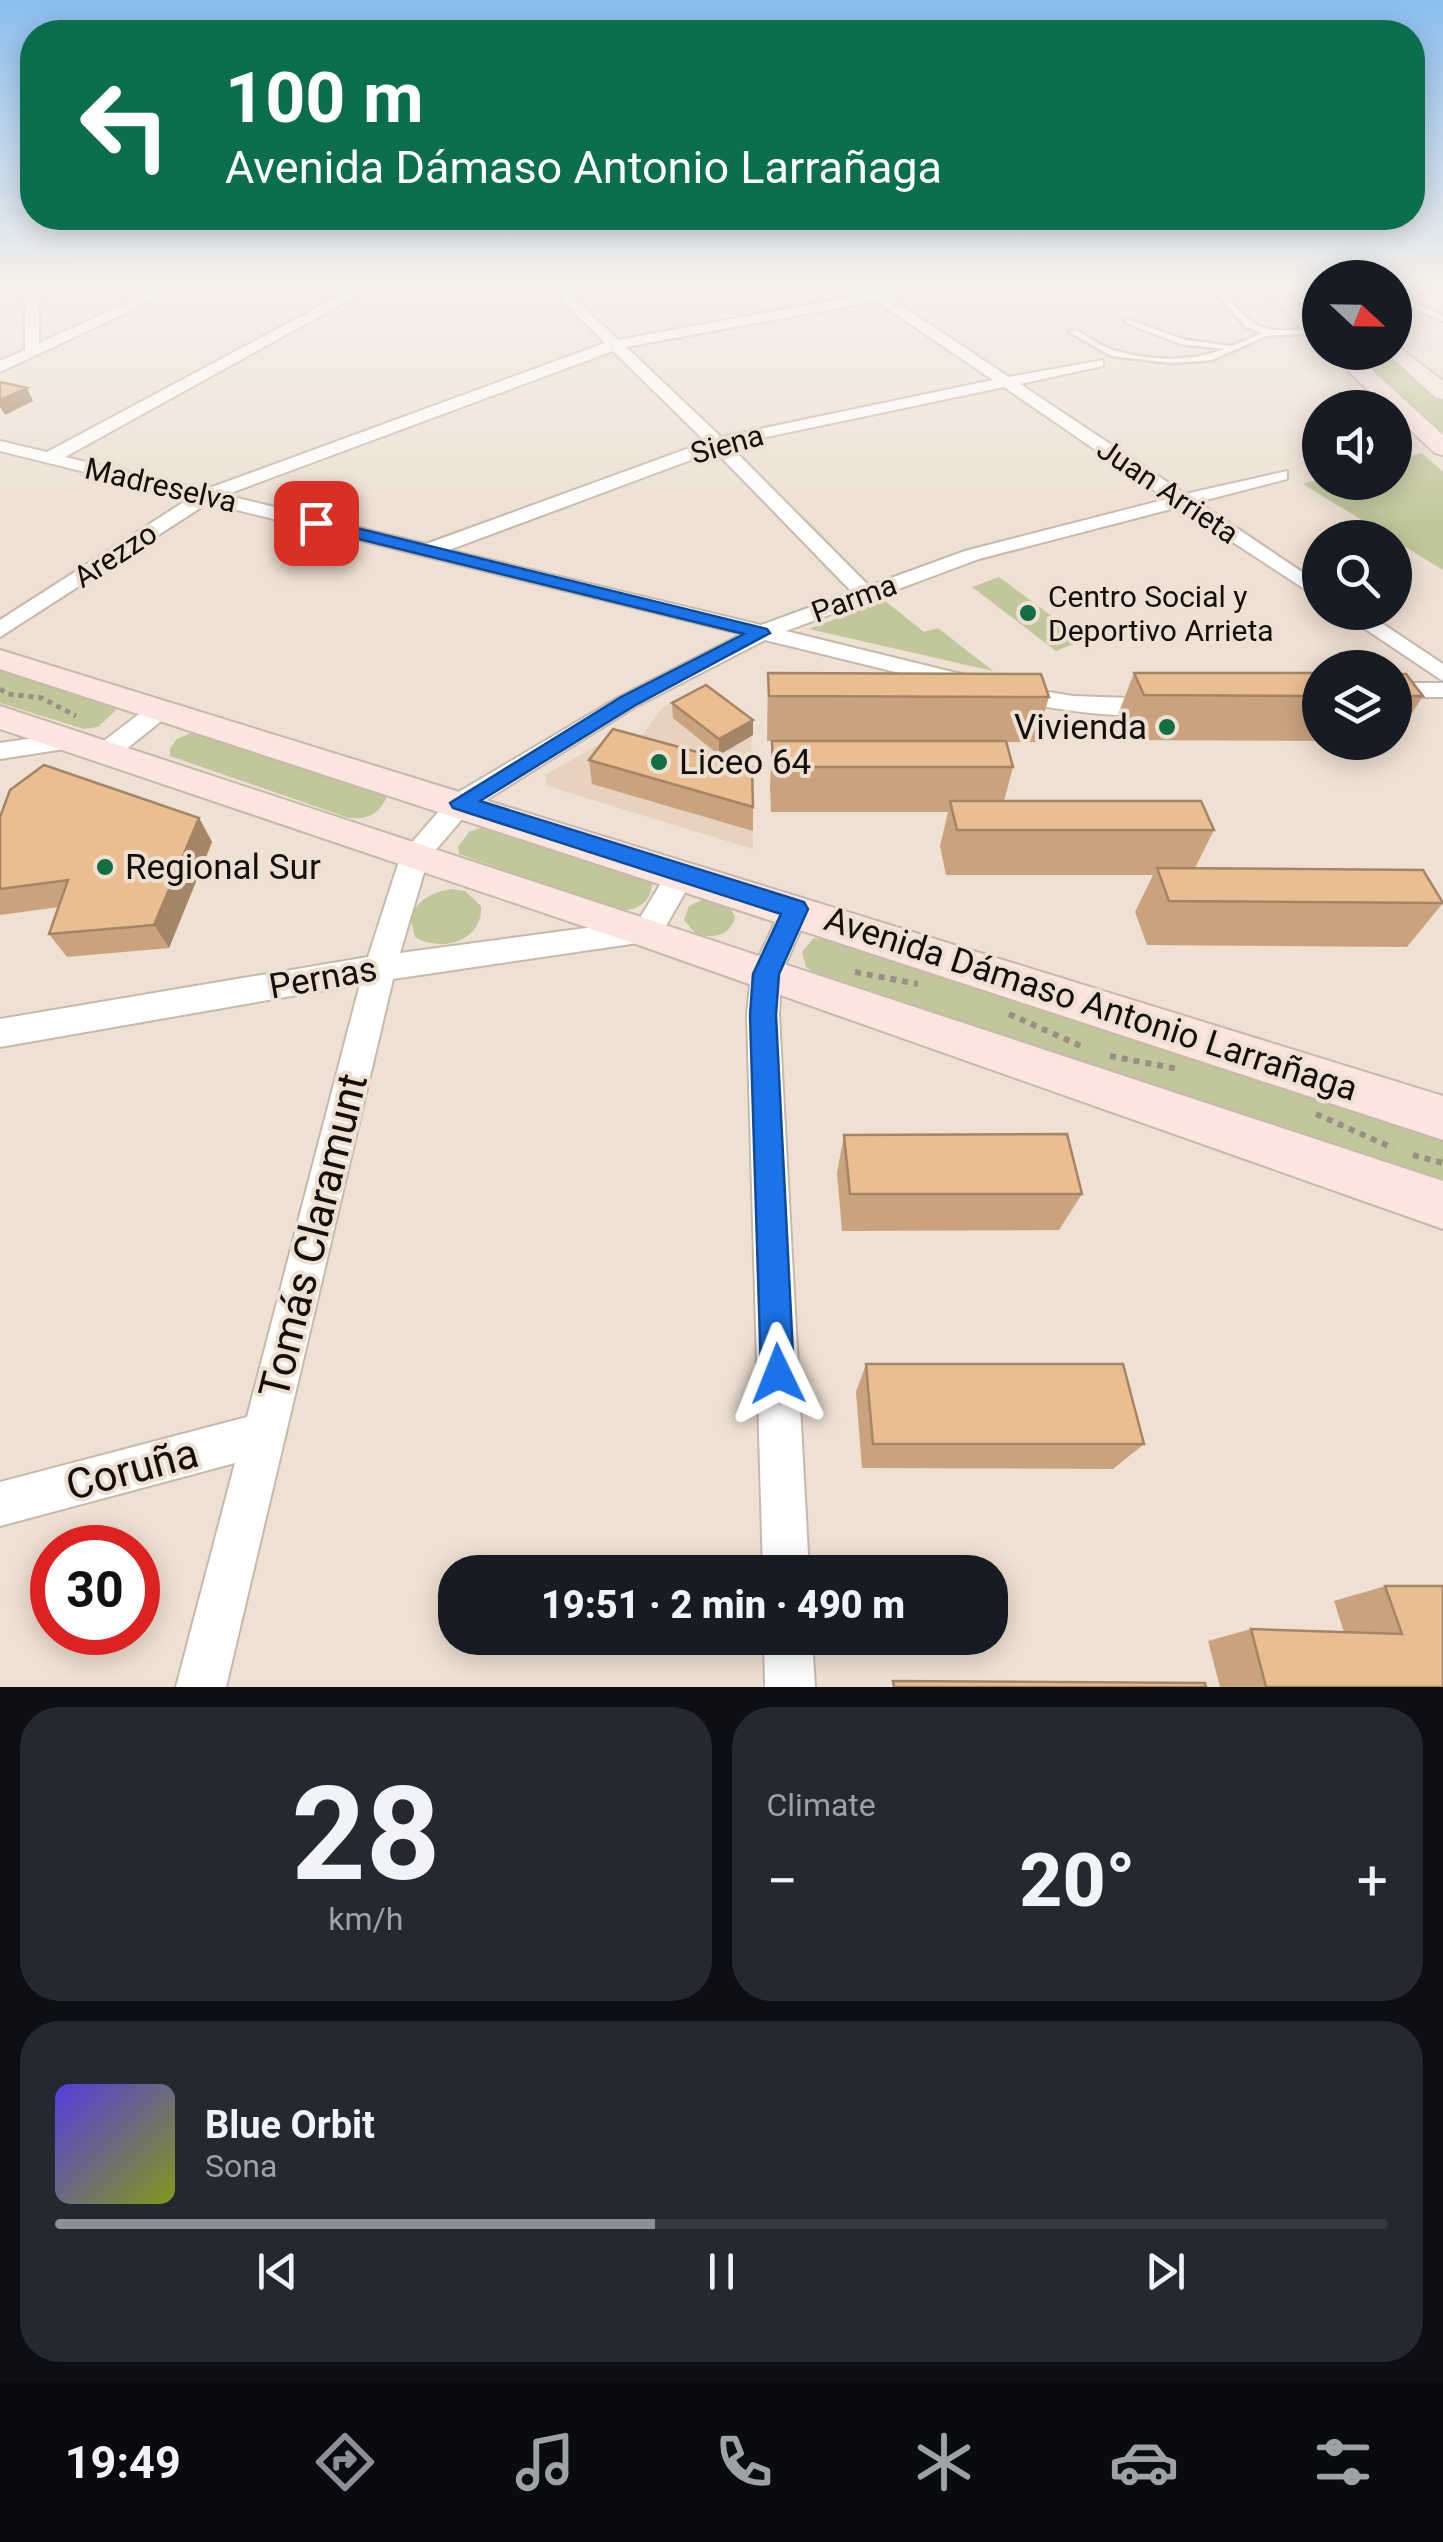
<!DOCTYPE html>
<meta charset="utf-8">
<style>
body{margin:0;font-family:Roboto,sans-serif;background:#242831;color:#f1f3f6;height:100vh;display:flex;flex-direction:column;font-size:38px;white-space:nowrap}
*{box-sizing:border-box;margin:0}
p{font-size:32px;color:#9ea1a6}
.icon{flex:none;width:55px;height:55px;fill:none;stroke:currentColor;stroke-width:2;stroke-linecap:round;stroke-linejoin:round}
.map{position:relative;height:1687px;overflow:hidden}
.panel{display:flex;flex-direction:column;gap:20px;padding:20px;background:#0d0f14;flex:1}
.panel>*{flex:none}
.hud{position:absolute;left:20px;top:20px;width:1405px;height:210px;border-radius:40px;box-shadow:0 5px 25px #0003;background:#0b6e4f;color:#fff;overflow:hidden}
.needle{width:65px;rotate:112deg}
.tools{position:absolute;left:1302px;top:260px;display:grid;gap:20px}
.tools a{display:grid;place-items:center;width:110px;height:110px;border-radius:50%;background:#171b24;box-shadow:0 5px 25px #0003;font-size:50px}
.speed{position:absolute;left:30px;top:1525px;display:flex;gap:20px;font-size:50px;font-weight:700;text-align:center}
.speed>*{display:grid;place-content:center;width:130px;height:130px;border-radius:50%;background:#171b24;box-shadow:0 5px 25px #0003;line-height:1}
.speed .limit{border:15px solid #d22;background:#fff;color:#111}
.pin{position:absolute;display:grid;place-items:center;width:85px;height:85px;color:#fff;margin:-42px;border-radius:20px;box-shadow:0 5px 15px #0006}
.me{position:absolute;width:110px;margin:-55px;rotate:358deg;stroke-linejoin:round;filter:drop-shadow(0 0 8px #0008)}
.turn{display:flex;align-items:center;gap:35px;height:210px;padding:0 40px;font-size:45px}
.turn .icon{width:130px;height:130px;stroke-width:2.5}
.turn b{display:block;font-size:70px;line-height:85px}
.big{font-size:75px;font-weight:800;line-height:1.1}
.panel .card{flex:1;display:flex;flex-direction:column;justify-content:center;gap:15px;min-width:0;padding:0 35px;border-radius:40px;background:#242831}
.panel .dial{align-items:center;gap:0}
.dial b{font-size:130px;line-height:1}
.song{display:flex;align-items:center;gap:30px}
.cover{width:120px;height:120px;border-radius:15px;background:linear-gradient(135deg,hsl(250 70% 55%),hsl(70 70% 35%))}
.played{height:10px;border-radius:5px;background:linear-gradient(90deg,#8c9099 45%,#363941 45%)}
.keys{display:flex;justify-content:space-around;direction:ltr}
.heat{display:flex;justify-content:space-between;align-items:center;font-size:55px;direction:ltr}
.panel .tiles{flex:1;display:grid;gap:20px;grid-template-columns:1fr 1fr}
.card:last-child{grid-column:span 2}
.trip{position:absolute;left:438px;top:1555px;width:570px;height:100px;border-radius:40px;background:#171b24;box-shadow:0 5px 25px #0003;font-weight:800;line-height:100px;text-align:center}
.dock{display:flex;height:160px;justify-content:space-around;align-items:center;background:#090b0e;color:#9ea1a6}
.dock .icon{width:70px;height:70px}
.dock .active{color:#8c9099}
.dock b{font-size:45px;color:#f1f3f6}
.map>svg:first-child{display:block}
.built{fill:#e6d2bf}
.green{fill:#c1c79a}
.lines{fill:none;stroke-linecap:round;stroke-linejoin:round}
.lane-casing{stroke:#c6b9ab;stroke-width:5}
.street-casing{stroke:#c6b9ab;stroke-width:4}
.secondary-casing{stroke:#c6b9ab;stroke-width:4}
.path-far1{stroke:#998f85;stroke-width:5;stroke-dasharray:5 5;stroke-linecap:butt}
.path{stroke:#998f85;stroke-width:6;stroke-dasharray:6 6;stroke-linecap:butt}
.lane{fill:#fff;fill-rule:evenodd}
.street{fill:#fff;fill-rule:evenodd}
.secondary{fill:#fbe5de;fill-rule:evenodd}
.wall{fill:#caa37e}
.shaded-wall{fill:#a48566}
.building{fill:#ebbe92;stroke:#a48566;stroke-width:2.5}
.route{fill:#1a73e8;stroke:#114b97;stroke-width:2.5}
.poi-dot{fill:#126f44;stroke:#eee0d2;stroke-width:4}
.labels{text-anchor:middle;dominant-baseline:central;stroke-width:8;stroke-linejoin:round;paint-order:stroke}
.far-street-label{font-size:30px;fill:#140f0b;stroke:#eee0d2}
.far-poi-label{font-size:30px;fill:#140f0b;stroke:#eee0d2;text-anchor:start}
.poi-label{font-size:35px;fill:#140f0b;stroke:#eee0d2;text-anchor:start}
.street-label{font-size:35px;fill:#140f0b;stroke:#eee0d2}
.near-street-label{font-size:42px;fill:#140f0b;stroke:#eee0d2}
</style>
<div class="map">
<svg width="1443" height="1687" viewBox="0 0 1443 1687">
<rect width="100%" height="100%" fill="#eee0d2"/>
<!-- built -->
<path class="built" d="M 694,690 L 751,729 L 753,849 L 547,786 L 545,775 L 605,741 L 632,749 L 662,708 Z"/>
<!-- green -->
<path class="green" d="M 1348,353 L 1388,353 L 1443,400 L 1443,439 Z
M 1422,453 L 1443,472 L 1443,570 L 1303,484 L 1320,479 L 1320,482 L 1395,482 L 1395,460 Z
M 999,577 L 1084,640 L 1056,651 L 972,587 Z
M 884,600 L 924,632 L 938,628 L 993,671 L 809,629 Z
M 0,668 L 112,704 L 116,710 L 98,727 L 84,729 L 0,703 Z
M 193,732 L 380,791 L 387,796 C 380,814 367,820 349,818 L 170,756 L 170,748 L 177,739 Z
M 487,826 L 646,878 L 652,884 C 650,903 639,909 621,911 L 459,854 L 458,847 L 469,832 Z
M 452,889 L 465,891 L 481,906 C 483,941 442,953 415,937 L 410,917 C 419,899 432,892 452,889 Z
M 708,897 L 729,905 L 735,917 C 731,936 713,939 696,934 L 684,920 L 689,906 Z
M 823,937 L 1443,1132 L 1443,1184 L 820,977 L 806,967 L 802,952 L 813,939 Z"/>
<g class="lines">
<!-- lane casing -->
<g class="lane-casing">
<path id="lane" d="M 1218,293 L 1222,293 C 1261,333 1259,332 1315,329 L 1319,331 L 1315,333 L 1266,336 L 1212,360 L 1171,363 L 1112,356 L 1069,332 L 1076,330 C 1089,338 1105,349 1120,352 C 1153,361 1193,362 1224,349 L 1181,344 L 1126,323 L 1126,319 L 1185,340 L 1232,346 L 1262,333 L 1246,327 L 1218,295 Z
M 1395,294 L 1443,316 L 1443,321 L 1395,299 Z"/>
</g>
<!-- street casing -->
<g class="street-casing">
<path id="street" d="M 25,288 L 39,288 L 39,343 L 161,288 L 179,288 L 0,372 L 0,361 L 25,350 Z
M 354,288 L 371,288 L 65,457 L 204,490 L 605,343 L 550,288 L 564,288 L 618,340 L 867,294 L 870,288 L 880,292 L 928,288 L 890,298 L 1009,377 L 1103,360 L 1103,366 L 1020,384 L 1185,494 L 1287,471 L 1287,479 L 1198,502 L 1320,584 L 1320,599 L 1179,507 L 979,559 L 786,631 L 973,677 L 977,682 L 973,687 L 965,689 L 765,640 L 635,707 L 470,810 L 428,859 L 400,953 L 638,921 L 672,865 L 682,862 L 692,865 L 696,873 L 658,940 L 393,979 L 226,1687 L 176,1687 L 235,1463 L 0,1526 L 0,1482 L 247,1417 L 360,984 L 0,1047 L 0,1019 L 368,957 L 401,855 L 452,796 L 619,697 L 742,634 L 208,503 L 0,637 L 0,620 L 190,498 L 0,451 L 0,441 L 47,452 ZM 876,301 L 993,380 L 721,437 L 626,347 ZM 613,351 L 706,442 L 426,544 L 225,495 ZM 1004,387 L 1167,499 L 965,551 L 869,586 L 729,445 ZM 715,451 L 852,592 L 761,625 L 449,550 Z
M 1340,612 L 1365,612 L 1443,664 L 1443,681 Z
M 1395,683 L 1443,683 L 1443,697 L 1395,697 Z
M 1012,686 L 1073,696 L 1158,699 L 1170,707 C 1152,727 1032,706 1004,698 L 1000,693 L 1004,688 Z
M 161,701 L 173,709 L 170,714 L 114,759 L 96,759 L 92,753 L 96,747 L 152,704 Z
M 68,733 L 80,741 L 77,747 L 0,759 L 0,743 Z
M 795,898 L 805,901 L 810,909 L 781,974 L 779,1015 L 809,1572 L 763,1572 L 747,1015 L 751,974 L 785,901 Z
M 764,1638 L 812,1638 L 815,1687 L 765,1687 Z"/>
</g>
<!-- secondary casing -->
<g class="secondary-casing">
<path id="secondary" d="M 1260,288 L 1280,288 L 1320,324 L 1320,341 L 1313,339 Z
M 1395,344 L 1443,381 L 1443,399 L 1435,397 L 1388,354 L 1395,352 Z
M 1329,352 L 1352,352 L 1443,435 L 1443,455 L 1435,453 L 1395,416 L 1395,408 L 1386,408 Z
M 0,650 L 1443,1096 L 1443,1140 L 0,669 Z
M 0,706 L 1443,1181 L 1443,1229 L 633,943 L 0,729 Z"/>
</g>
<!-- path-far1 -->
<path class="path-far1" d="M 0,689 L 8,694 L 42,698 L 76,716"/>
<!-- path -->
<path class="path" d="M 855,972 L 918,984
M 1009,1014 L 1081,1046
M 1110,1056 L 1178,1069
M 1316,1114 L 1393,1148
M 1413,1155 L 1443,1163"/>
<!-- lane -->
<use href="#lane" class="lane"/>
<!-- street -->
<use href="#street" class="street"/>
<!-- secondary -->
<use href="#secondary" class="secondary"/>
</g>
<!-- wall -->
<path class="wall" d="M 768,673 L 1049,697 L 1036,742 L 1006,742 L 1013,767 L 1004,801 L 1214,830 L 1195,868 L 1443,903 L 1407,947 L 1147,945 L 1135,912 L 1153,875 L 946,875 L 940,846 L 948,812 L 771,812 L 770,786 L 772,741 L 837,741 L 767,741 Z
M 1134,673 L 1320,673 L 1320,741 L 1126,740 L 1117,717 Z
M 1395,674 L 1423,696 L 1395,740 Z
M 672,703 L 753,720 L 753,735 L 719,755 L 673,718 Z
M 589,760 L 753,807 L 753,831 L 592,784 Z
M 0,817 L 199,818 L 212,842 L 169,948 L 67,957 L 49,934 L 59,907 L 0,915 Z
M 844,1135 L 1082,1194 L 1059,1230 L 842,1231 L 837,1173 Z
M 866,1364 L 1144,1444 L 1113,1469 L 862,1468 L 856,1392 Z
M 1385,1586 L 1443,1687 L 1220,1687 L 1208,1641 L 1251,1629 L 1344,1632 L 1334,1601 Z"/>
<!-- shaded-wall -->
<path class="shaded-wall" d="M 27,388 L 33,401 L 5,415 L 0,407 L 0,400 Z
M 753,720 L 753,735 L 719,755 L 719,739 Z
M 199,818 L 212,842 L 169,948 L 154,925 Z"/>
<!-- building -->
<path class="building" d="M 0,382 L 27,388 L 0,400 Z
M 768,673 L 1041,674 L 1049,697 L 769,696 Z
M 1134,673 L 1320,673 L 1320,696 L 1144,695 Z
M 1395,674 L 1406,674 L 1423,696 L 1395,696 Z
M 706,685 L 753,720 L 719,739 L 672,703 Z
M 613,729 L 752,767 L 753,807 L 589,760 Z
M 772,741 L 1006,741 L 1013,767 L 773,767 Z
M 44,765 L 199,818 L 154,925 L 49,934 L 68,880 L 0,889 L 0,817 L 10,790 Z
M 950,801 L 1201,801 L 1214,830 L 957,830 Z
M 1157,868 L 1423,870 L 1443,903 L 1169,901 Z
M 1067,1134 L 1082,1194 L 850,1194 L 844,1135 Z
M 866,1364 L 1123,1364 L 1144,1444 L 873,1444 Z
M 1385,1586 L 1443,1586 L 1443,1687 L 1266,1687 L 1251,1629 L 1402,1634 Z
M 893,1681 L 1205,1683 L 1206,1687 L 894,1687 Z"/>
<!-- sky -->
<linearGradient id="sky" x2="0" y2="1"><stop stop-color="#8bbeef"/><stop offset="0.55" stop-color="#f7f1eb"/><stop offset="1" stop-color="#f7f1eb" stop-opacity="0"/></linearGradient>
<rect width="1443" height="525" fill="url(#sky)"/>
<!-- route -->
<path class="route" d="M 316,518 L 767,629 L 770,633 L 634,706 L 480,801 L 804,902 L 808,909 L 779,974 L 776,1015 L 794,1374 L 790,1386 L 778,1390 L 765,1386 L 761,1374 L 750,1015 L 753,974 L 781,914 L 453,808 L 450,803 L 621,697 L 744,634 L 310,527 L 310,520 Z"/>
<!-- markers -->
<g class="poi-dot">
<circle cx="1028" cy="613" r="10"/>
<circle cx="1167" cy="727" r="10"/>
<circle cx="659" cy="762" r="10"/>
<circle cx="105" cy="867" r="10"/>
</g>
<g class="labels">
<!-- far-street labels -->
<g class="far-street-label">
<text transform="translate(727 444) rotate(-16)">Siena</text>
<text transform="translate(161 485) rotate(13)">Madreselva</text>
<text transform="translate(1168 491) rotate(34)">Juan Arrieta</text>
<text transform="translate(115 555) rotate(-33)">Arezzo</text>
<text transform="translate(854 598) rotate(-20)">Parma</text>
</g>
<!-- far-poi labels -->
<g class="far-poi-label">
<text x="1048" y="596">Centro Social y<tspan x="1048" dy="34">Deportivo Arrieta</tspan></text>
</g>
<!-- poi labels -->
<g class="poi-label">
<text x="1147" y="727" text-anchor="end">Vivienda</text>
<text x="679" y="762">Liceo 64</text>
<text x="125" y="867">Regional Sur</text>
</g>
<!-- street labels -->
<g class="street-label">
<text transform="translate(323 978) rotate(-10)">Pernas</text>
<text transform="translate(1091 1004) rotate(18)">Avenida Dámaso Antonio Larrañaga</text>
</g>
<!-- near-street labels -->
<g class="near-street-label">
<text transform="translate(313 1236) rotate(-76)">Tomás Claramunt</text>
<text transform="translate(132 1469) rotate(-15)">Coruña</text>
</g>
</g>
</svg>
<div class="tools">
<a><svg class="needle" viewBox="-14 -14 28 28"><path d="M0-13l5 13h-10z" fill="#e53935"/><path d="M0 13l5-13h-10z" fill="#9ea1a6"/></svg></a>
<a><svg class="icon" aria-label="sound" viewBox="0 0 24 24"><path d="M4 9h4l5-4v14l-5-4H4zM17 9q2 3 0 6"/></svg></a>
<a><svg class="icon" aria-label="search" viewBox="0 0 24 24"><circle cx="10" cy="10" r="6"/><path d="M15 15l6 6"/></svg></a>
<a><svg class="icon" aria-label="layers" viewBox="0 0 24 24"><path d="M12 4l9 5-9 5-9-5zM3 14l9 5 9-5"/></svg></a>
</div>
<div class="speed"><div class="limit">30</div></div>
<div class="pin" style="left:316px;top:523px;background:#d93025"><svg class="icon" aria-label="arrive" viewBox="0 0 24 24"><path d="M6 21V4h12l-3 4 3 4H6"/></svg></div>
<svg class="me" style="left:778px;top:1374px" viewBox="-20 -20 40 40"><path d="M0-17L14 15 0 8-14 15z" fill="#1a73e8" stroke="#fff" stroke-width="4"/></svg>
<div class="trip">19:51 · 2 min · 490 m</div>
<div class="hud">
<div class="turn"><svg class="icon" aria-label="left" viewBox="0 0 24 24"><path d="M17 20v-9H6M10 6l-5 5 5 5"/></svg><div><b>100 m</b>Avenida Dámaso Antonio Larrañaga</div></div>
</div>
</div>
<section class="panel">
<div class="tiles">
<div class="card dial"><b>28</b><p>km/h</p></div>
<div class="card"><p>Climate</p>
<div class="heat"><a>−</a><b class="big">20°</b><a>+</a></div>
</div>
<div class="card">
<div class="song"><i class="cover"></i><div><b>Blue Orbit</b><p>Sona</p></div></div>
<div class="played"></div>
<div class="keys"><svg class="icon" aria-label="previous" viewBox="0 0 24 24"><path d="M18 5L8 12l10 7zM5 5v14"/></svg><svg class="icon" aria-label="pause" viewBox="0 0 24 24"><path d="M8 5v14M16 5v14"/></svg><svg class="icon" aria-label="next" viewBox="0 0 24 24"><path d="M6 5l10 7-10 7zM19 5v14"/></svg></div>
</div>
</div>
</section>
<nav class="dock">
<b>19:49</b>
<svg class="icon active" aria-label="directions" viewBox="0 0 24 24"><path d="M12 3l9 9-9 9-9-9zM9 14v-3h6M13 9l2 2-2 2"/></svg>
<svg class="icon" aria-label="music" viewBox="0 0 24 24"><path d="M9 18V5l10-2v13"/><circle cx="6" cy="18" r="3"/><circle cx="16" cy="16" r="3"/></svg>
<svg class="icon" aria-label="phone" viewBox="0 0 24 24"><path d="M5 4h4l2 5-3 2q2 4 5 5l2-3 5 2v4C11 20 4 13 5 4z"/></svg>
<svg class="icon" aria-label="climate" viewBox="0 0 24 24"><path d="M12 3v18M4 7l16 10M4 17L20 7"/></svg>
<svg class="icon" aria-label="car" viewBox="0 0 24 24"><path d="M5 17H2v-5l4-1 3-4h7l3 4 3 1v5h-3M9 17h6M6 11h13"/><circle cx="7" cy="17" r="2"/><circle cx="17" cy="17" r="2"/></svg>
<svg class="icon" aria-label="filters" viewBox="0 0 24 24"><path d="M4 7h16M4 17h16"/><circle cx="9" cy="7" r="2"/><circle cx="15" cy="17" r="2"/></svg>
</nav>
